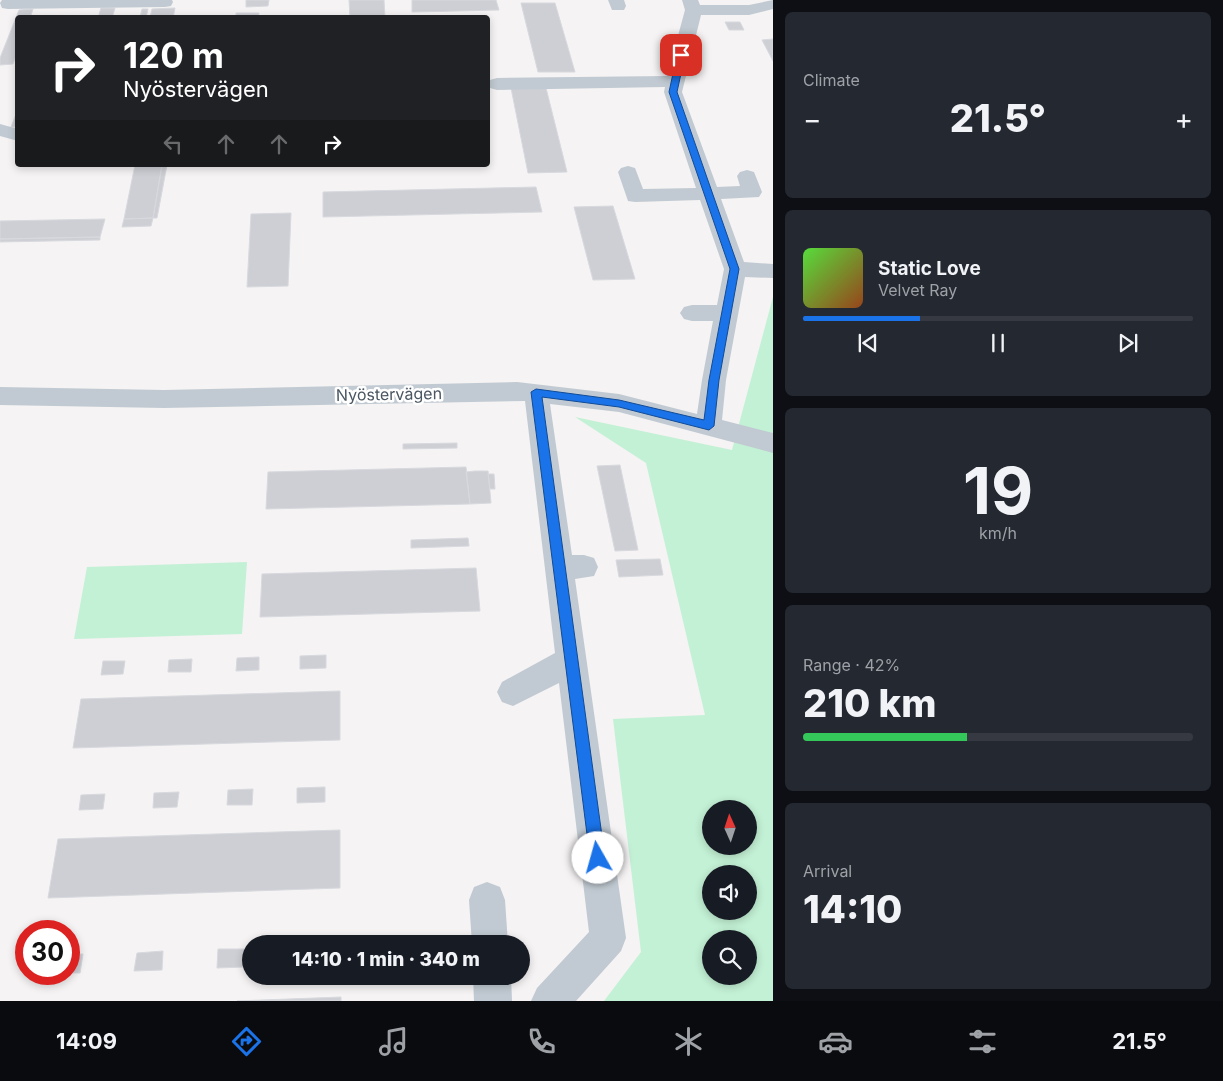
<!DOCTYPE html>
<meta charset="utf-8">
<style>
body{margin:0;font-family:Inter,sans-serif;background:#242831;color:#f1f3f6;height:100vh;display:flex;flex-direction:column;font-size:19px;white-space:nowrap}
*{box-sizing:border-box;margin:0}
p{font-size:16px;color:#9ea1a6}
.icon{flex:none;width:28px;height:28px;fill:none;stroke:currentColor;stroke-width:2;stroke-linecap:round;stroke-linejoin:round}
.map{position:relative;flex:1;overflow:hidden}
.side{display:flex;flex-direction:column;gap:12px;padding:12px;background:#0d0f14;width:450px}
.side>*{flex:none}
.hud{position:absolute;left:15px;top:15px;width:475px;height:152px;border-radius:5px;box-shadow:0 2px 8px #0003;background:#202124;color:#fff;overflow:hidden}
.needle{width:32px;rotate:357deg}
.buttons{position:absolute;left:702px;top:800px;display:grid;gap:10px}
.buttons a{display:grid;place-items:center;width:55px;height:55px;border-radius:50%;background:#171b24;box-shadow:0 2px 8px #0003;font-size:25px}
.speed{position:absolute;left:15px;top:920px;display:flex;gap:10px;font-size:25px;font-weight:700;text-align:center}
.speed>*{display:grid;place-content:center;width:65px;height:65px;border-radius:50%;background:#171b24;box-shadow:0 2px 8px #0003;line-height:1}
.speed .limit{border:8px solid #d22;background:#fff;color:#111}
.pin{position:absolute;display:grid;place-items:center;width:42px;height:42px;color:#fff;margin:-21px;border-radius:10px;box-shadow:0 2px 8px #0006}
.me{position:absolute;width:55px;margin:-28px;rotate:353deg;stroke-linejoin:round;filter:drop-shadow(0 0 4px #0008)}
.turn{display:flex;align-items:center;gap:18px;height:105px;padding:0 25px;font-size:22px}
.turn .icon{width:65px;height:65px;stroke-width:2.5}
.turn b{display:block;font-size:35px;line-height:42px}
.lanes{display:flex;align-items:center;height:48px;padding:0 25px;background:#0003;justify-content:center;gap:25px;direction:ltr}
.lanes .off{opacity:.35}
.big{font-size:38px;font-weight:800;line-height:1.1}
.side .card{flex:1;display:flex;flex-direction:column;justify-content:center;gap:8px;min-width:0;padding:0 18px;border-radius:8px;background:#242831}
.side .dial{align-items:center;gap:0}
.dial b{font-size:65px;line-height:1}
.song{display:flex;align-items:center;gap:15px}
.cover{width:60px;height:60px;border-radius:8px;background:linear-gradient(135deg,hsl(110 70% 55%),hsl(20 70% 35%))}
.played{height:5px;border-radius:2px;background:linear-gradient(90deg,#1a73e8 30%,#363941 30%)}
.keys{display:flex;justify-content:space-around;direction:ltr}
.heat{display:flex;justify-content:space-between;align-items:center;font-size:28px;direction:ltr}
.charge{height:8px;border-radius:4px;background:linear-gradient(90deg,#34c759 42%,#363941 0)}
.trip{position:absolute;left:242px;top:935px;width:288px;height:50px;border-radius:25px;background:#171b24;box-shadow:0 2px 8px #0003;font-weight:800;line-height:50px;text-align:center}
.tabs{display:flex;height:80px;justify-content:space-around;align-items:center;background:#090b0e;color:#9ea1a6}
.tabs .icon{width:35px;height:35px}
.tabs .selected{color:#1a73e8}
.tabs b{font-size:22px;color:#f1f3f6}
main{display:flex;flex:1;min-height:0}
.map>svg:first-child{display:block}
.green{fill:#c3f1d5;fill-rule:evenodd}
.building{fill:#cdcfd5;stroke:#d7d9de}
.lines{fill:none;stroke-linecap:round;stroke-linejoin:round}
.minor{fill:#c1cad2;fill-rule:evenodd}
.route{fill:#1a73e8;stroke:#114b97}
.labels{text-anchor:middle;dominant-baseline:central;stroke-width:5;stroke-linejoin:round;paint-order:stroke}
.street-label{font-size:16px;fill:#4a5661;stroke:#fff}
</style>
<main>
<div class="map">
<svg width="773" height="1001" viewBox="0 0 773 1001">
<rect width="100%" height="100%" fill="#f5f3f3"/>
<!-- green -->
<path class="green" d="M 773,297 L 773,1001 L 604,1001 L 641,952 L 613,719 L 705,715 L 646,463 L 575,417 L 732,450 ZM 711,809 L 749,809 L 749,846 L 711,846 ZM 711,874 L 749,874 L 749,911 L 711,911 ZM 711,939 L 749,939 L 749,976 L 711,976 Z
M 247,562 L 242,634 L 74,639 L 87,567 Z"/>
<!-- building -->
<path class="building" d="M 246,0 L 269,0 L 268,6 L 246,7 Z
M 349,0 L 384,0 L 385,18 L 350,18 Z
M 412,0 L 496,0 L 499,10 L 412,12 Z
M 521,3 L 555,3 L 575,72 L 538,72 Z
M 101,8 L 115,8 L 112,18 L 98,18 Z
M 175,8 L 173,18 L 150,18 L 152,9 Z
M 33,9 L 30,18 L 18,18 L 18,51 L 13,64 L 0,65 L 0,58 L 19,10 Z
M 142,9 L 148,9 L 146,18 L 140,18 Z
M 236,13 L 259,13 L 258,18 L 236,18 Z
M 725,22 L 740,22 L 744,30 L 729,30 Z
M 773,39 L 773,61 L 762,40 Z
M 511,88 L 546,88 L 567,172 L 528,173 Z
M 18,109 L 18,127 L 11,127 Z
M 135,165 L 162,165 L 153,218 L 124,219 Z
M 162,165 L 167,165 L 157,218 L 153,218 Z
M 536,187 L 542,212 L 323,217 L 323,192 Z
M 613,206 L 635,279 L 593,280 L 574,207 Z
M 291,213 L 288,286 L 247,287 L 251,214 Z
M 153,218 L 151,226 L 122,227 L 124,219 Z
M 105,219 L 100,237 L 0,239 L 0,221 Z
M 100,237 L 100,240 L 0,242 L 0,239 Z
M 457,443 L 457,448 L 403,449 L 403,444 Z
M 620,465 L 638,550 L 615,551 L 597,466 Z
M 466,467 L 470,504 L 266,509 L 268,472 Z
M 475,471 L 488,471 L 491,503 L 470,504 L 466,472 Z
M 488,474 L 494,474 L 495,489 L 490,489 Z
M 468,538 L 469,546 L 411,548 L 411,540 Z
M 660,559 L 663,575 L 619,577 L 616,560 Z
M 476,568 L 480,611 L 260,617 L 262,574 Z
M 326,655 L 326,668 L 300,669 L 300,656 Z
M 259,657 L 259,670 L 236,671 L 237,658 Z
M 192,659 L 191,672 L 168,672 L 169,660 Z
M 103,661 L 125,661 L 123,674 L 101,675 Z
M 340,691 L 340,740 L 73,748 L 81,699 Z
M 325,787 L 325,802 L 297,803 L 297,788 Z
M 253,789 L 252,805 L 227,805 L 228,790 Z
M 179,792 L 177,807 L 153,808 L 154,793 Z
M 105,794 L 103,809 L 79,810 L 81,795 Z
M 340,830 L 340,888 L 48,898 L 58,839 Z
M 218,949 L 245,949 L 244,967 L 217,968 Z
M 163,951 L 162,970 L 134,971 L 137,953 Z
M 69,954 L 83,954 L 80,973 L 69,973 Z
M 341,997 L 341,1001 L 237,1001 Z"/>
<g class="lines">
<!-- minor -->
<path class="minor" d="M 2,0 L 172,0 L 173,2 L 171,6 L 165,7 L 8,9 L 2,8 L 0,3 Z
M 608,0 L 624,0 L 626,6 L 624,10 L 612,10 Z
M 682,0 L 698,0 L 700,5 L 749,5 L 773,0 L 773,9 L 749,15 L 701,15 L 682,92 L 717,187 L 740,186 L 737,176 L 740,172 L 747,170 L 754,172 L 762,192 L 759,197 L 721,199 L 744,262 L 773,264 L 773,278 L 745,277 L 726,380 L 722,420 L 773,433 L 773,453 L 619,412 L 550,404 L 572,555 L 584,555 L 594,558 L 598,567 L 594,576 L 575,579 L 626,938 L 621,951 L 576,1001 L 531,1001 L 537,988 L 589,932 L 559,683 L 513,706 L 502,702 L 497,692 L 502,682 L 555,653 L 525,401 L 164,408 L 0,405 L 0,387 L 164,390 L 517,382 L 619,394 L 697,414 L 702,380 L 713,321 L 692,321 L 684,319 L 680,313 L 684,307 L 692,305 L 717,305 L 724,269 L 700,200 L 635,202 L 628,201 L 618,172 L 621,168 L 628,166 L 635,168 L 643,189 L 696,188 L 664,92 L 665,87 L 497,90 L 490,88 L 488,84 L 490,80 L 497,78 L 667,76 L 685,10 Z
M 0,124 L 18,129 L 18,141 L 0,136 Z
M 487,882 L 500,887 L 505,900 L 508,944 L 472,944 L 469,900 L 474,887 Z
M 473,976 L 511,976 L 512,1001 L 474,1001 Z"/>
</g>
<!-- route -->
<path class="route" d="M 681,53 L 685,55 L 677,92 L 739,269 L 719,380 L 714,426 L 709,430 L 619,407 L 542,397 L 605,858 L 603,863 L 598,866 L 592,863 L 590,858 L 531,392 L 536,389 L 619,400 L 704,420 L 709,380 L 730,269 L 669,92 L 677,55 Z"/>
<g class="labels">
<!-- street labels -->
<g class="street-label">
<text transform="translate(389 394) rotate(-1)">Nyöstervägen</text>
</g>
</g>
</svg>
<div class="buttons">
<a><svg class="needle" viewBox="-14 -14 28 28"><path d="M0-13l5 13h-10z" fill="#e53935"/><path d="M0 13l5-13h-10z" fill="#9ea1a6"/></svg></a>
<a><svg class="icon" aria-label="sound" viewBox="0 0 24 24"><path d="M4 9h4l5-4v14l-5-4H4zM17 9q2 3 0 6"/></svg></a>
<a><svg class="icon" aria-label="search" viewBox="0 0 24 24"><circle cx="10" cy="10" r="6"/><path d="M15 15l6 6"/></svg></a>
</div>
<div class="speed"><div class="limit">30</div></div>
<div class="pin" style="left:681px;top:55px;background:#d93025"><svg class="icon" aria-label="arrive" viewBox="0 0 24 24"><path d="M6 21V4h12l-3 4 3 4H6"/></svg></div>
<svg class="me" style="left:598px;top:858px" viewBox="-20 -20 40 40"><circle r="19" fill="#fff"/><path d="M0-13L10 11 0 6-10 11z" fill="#1a73e8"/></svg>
<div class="trip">14:10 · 1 min · 340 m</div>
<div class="hud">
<div class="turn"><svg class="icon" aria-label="right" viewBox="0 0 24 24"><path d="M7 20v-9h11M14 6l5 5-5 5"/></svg><div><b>120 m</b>Nyöstervägen</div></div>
<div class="lanes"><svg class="icon off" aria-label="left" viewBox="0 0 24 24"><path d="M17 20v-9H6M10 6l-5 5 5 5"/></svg><svg class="icon off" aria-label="ahead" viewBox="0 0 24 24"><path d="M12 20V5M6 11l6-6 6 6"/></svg><svg class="icon off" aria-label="ahead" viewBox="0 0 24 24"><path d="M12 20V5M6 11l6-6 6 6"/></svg><svg class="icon" aria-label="right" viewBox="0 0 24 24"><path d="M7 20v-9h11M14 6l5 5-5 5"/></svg></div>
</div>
</div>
<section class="side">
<div class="card"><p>Climate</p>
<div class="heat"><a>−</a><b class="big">21.5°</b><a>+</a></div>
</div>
<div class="card">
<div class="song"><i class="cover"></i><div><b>Static Love</b><p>Velvet Ray</p></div></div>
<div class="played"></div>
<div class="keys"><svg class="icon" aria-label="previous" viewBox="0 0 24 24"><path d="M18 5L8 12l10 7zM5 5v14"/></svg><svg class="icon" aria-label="pause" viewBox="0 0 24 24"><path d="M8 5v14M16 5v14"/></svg><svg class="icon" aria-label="next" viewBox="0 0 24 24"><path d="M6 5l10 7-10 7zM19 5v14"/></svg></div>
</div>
<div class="card dial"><b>19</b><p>km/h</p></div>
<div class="card"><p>Range · 42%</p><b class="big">210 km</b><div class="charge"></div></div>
<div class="card"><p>Arrival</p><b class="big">14:10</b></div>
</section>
</main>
<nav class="tabs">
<b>14:09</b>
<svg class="icon selected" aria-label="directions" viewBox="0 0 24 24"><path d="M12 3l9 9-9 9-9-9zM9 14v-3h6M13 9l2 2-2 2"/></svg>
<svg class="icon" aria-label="music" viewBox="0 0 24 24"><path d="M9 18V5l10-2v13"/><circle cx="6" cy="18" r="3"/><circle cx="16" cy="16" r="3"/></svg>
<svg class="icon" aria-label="phone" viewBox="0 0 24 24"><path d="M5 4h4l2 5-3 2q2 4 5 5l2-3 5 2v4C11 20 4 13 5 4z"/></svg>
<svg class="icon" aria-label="climate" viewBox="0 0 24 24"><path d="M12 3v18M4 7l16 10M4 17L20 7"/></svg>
<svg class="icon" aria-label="car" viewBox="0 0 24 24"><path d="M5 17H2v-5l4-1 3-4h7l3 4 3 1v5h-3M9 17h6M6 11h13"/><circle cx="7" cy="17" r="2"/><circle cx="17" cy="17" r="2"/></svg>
<svg class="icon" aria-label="filters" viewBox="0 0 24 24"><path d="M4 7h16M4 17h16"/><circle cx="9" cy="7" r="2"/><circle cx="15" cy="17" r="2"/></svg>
<b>21.5°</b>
</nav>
